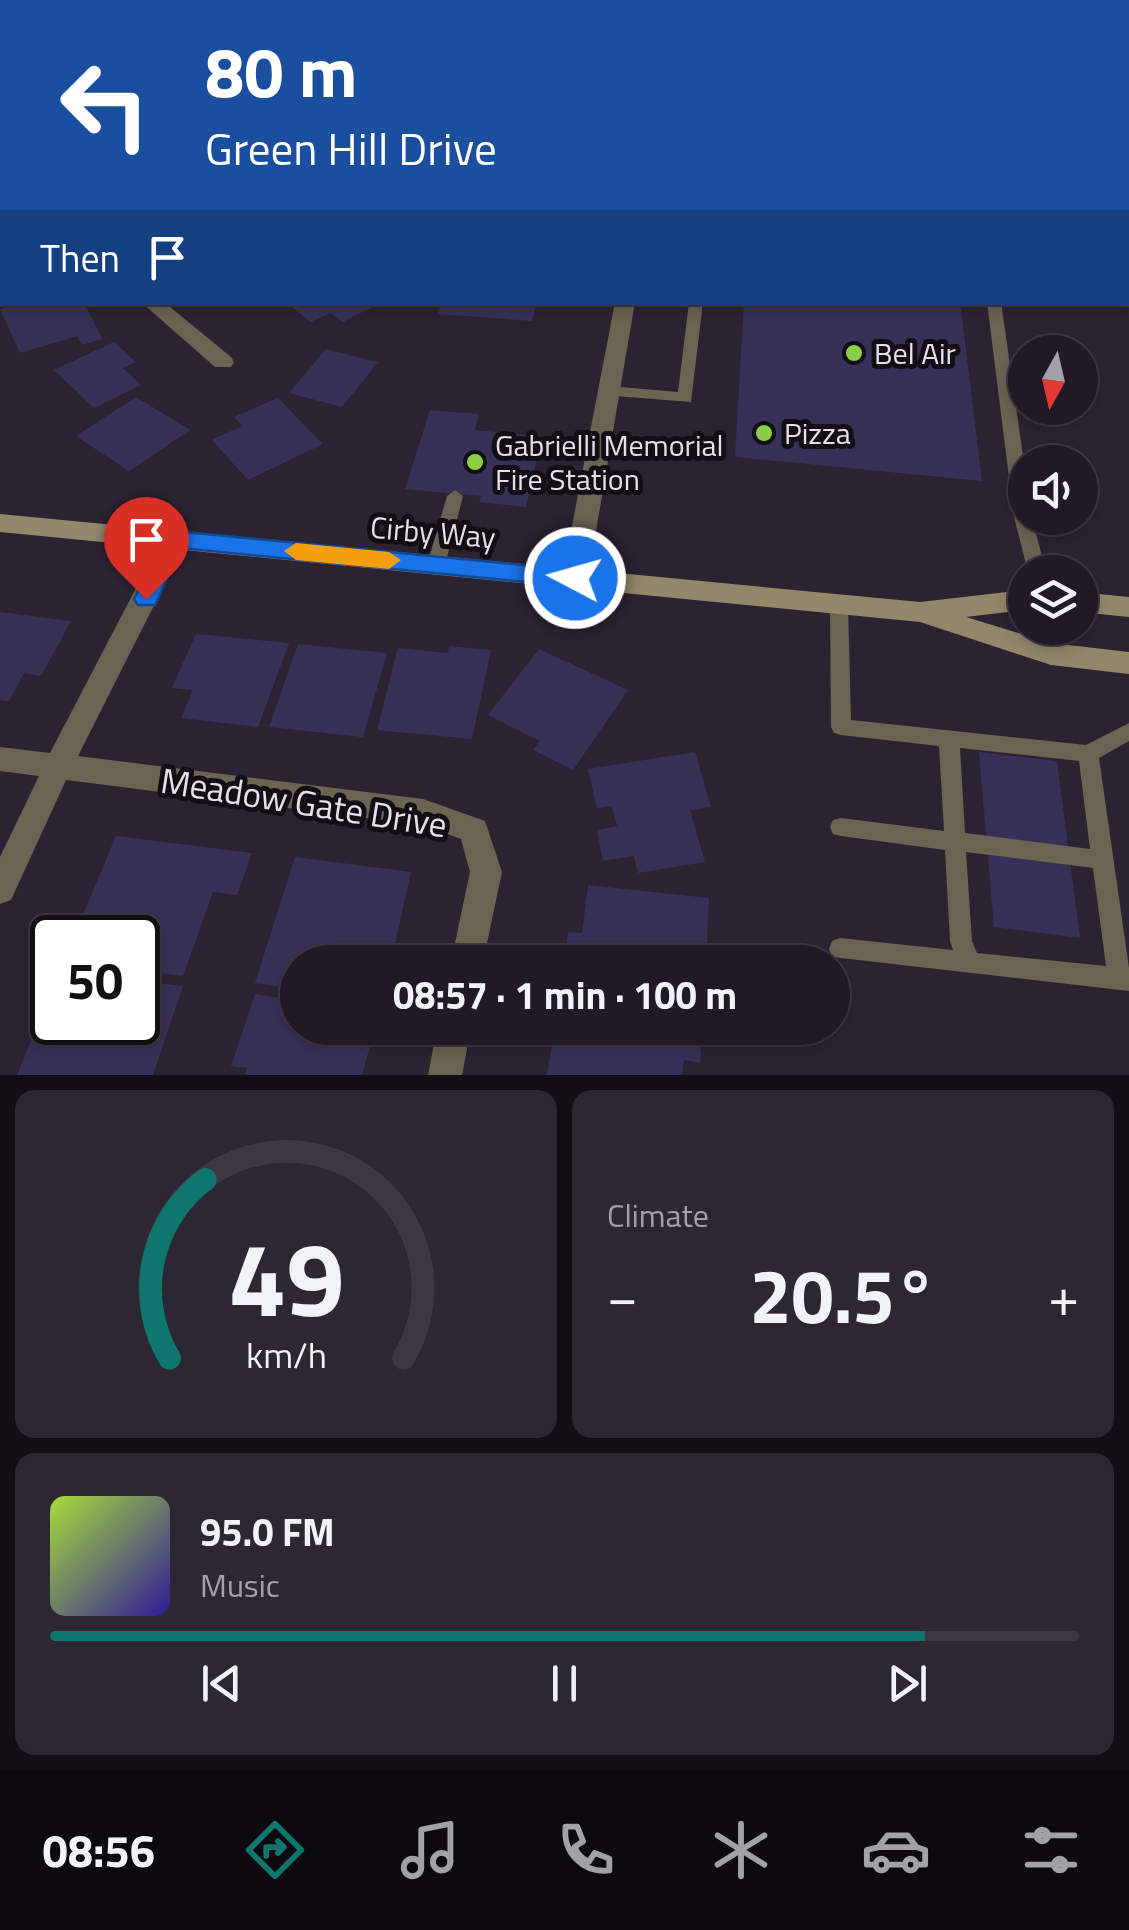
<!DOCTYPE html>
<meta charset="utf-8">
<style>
body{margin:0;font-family:"Titillium Web",sans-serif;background:#2d2732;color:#f1f3f6;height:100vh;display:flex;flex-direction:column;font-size:38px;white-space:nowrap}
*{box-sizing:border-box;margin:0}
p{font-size:32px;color:#a2a1a7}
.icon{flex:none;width:55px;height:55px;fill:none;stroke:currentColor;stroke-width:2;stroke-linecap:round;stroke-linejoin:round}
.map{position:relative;height:1075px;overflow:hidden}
.panel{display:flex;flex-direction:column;gap:15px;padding:15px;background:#120e15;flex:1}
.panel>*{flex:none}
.guide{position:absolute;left:0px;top:0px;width:1130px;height:305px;box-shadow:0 5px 15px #0003,0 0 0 2px #3e3843;background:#1a4fa0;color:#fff;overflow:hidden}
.needle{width:65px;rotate:188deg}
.tools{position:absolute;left:1008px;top:335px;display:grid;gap:20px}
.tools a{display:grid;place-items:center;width:90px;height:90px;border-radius:50%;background:#211a26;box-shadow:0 5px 15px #0003,0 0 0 2px #3e3843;font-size:50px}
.speed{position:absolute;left:30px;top:915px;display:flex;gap:20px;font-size:50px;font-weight:700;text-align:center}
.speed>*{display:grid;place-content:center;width:130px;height:130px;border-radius:50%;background:#211a26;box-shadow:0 5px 15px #0003,0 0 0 2px #3e3843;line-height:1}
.speed .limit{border:5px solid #111;border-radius:15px;background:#fff;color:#111}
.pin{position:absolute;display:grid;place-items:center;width:85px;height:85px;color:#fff;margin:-102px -42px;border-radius:50% 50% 50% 0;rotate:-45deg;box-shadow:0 0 10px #0007}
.pin .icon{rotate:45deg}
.me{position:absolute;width:110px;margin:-55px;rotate:276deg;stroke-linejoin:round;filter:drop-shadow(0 0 8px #0008)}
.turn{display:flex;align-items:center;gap:35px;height:210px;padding:0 40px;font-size:45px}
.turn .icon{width:130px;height:130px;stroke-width:2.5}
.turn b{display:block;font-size:70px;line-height:85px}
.then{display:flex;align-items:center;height:95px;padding:0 40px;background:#0003;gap:20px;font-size:38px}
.big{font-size:75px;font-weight:700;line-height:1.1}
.panel .widget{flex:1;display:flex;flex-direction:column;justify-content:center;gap:15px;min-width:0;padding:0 35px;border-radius:20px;background:#2d2732}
.panel .dial{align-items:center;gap:0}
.dial svg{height:260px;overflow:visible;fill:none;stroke:#3e3843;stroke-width:7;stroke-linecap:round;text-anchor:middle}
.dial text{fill:#f1f3f6;stroke:none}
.song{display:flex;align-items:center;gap:30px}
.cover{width:120px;height:120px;border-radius:15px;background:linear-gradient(135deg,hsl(80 70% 55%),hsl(250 70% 35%))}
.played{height:10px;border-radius:5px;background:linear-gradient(90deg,#0f766e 85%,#3e3843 85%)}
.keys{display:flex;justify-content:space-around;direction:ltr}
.heat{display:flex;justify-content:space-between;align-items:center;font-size:55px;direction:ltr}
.panel .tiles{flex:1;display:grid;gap:15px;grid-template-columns:1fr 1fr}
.widget:last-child{grid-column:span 2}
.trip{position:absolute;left:280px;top:945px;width:570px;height:100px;border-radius:50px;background:#211a26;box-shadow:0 5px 15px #0003,0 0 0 2px #3e3843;font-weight:700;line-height:100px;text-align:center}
.menu{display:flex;height:160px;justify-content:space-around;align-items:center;background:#0d0a0f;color:#a2a1a7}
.menu .icon{width:70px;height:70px}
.menu .current{color:#0f766e}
.menu b{font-size:45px;color:#f1f3f6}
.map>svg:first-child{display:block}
.building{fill:#383157}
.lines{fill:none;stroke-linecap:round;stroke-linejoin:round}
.lane{fill:#6c6452;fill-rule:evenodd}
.street{fill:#6c6452;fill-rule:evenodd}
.secondary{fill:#928769;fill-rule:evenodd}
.route{fill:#1a73e8;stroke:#114b97;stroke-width:2.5}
.slow{fill:#f59e0b}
.poi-dot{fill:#8ace47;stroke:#120e15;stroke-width:4}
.labels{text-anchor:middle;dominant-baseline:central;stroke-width:10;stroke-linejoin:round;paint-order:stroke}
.poi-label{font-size:30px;fill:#e5e0ea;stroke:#120e15;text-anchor:start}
.street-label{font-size:30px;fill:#e5e0ea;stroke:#120e15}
.near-street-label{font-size:35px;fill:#e5e0ea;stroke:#120e15}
</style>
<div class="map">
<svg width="1129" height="1075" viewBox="0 0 1129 1075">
<rect width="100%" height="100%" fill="#2c2332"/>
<!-- building -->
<path class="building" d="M 24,302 L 84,302 L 102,339 L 82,345 L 77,336 L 20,353 L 0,309 Z
M 285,302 L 382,302 L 343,322 L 330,313 L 311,322 Z
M 442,302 L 537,302 L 532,321 L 438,314 Z
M 744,302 L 960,302 L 982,481 L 735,457 Z
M 114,342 L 136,362 L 123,368 L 141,385 L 94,408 L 54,370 Z
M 326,349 L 378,362 L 342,407 L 289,393 Z
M 136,397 L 190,430 L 129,471 L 76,436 Z
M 278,398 L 323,444 L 248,480 L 212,440 L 242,426 L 234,417 Z
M 430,410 L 479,414 L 475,430 L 542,436 L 526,507 L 479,502 L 481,496 L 405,489 Z
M 0,612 L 71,621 L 41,676 L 24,673 L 9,701 L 0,700 Z
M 196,634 L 289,643 L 258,727 L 181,718 L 193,690 L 172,688 Z
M 298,644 L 387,653 L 363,737 L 269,727 Z
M 449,646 L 491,650 L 472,739 L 377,730 L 398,648 L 448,653 Z
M 539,649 L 628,690 L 573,770 L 533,750 L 540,741 L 488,715 Z
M 695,752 L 711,807 L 690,810 L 705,862 L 638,873 L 634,856 L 603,861 L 597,830 L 617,826 L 612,806 L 597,808 L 588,769 Z
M 979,752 L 1057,761 L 1080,938 L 994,927 Z
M 116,836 L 252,853 L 237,895 L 213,892 L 183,976 L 138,970 L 138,938 L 73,938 Z
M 295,857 L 411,872 L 391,962 L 298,962 L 298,989 L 255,983 Z
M 588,885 L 709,898 L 706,962 L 564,962 L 568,932 L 582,933 Z
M 138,981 L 183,986 L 153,1075 L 17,1075 L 52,989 L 52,1022 L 138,1022 Z
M 255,994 L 298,1001 L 298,1028 L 332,1028 L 373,1035 L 362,1075 L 245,1075 L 247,1068 L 231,1066 Z
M 555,1028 L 703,1028 L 700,1063 L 684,1060 L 682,1075 L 547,1075 Z"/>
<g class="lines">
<!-- lane -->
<path class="lane" d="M 649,0 L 661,0 L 662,2 L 651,2 Z
M 1128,57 L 1129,57 L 1129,64 L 1128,64 Z
M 1129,121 L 1129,129 L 1128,130 L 1128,122 Z
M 1128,214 L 1129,214 L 1129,222 L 1128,222 Z
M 689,302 L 703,302 L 691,402 L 603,395 L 601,391 L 609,386 L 678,392 Z
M 987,302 L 1001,302 L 1025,470 L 1025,518 L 1032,518 L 1046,572 L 1028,572 L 1014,517 Z
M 455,490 L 463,496 L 445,565 L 442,570 L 430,570 L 427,565 L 447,496 Z
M 839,597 L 845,599 L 848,604 L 851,720 L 1086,745 L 1129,723 L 1129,741 L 1099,758 L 1129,968 L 1129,991 L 832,957 L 829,949 L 832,941 L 840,938 L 953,950 L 950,941 L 945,850 L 841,836 L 833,834 L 830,827 L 833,820 L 841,818 L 944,831 L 939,746 L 841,735 L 834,733 L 831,727 L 830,604 L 833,599 ZM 960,748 L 1079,761 L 1090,849 L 965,833 ZM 966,852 L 1093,868 L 1106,966 L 977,953 L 972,941 Z"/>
<!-- street -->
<path class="street" d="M 141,0 L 162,0 L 164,2 L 143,2 Z
M 429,0 L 531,0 L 533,2 L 431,2 Z
M 782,0 L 806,0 L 808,2 L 784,2 Z
M 0,11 L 2,11 L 2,21 L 0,21 Z
M 1128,25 L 1129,25 L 1129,35 L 1128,35 Z
M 0,269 L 2,269 L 2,281 L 0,281 Z
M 141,302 L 164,302 L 231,357 L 234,362 L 231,367 L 215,367 Z
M 615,302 L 635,302 L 588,578 L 584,585 L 566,585 L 562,578 Z
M 174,531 L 183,534 L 187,540 L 78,756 L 423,799 L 485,821 L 502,872 L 483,962 L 451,962 L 470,872 L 461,839 L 423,825 L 66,780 L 11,900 L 0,904 L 0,857 L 39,776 L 0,771 L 0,747 L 50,753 L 161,540 L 165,534 Z
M 437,1028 L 471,1028 L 462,1075 L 428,1075 Z"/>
<!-- secondary -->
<path class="secondary" d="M 0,514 L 920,602 L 1025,590 L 1025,610 L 966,617 L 1051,643 L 1129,652 L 1129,674 L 1051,665 L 920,622 L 0,532 Z
M 1080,592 L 1129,597 L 1129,617 L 1080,612 Z"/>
</g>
<!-- route -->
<path class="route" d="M 174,531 L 575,570 L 587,578 L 575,587 L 181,548 L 155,605 L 138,605 L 134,599 L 166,534 Z"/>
<!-- slow -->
<path class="slow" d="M 296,543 L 389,552 L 401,560 L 389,569 L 296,560 L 284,551 Z"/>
<!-- markers -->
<g class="poi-dot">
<circle cx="854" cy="353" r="10"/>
<circle cx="764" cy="433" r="10"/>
<circle cx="475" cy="462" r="10"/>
</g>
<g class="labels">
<!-- poi labels -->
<g class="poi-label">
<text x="874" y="353">Bel Air</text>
<text x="784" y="433">Pizza</text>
<text x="495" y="445">Gabrielli Memorial<tspan x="495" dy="34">Fire Station</tspan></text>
</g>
<!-- street labels -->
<g class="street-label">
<text transform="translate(433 532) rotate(5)">Cirby Way</text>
</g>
<!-- near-street labels -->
<g class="near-street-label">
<text transform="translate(304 802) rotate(9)">Meadow Gate Drive</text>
</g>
</g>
</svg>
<div class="tools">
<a><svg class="needle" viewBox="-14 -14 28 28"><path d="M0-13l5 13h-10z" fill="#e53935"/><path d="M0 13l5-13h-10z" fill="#a2a1a7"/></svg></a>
<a><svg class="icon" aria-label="sound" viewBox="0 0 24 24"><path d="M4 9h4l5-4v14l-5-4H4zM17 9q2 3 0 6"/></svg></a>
<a><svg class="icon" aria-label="layers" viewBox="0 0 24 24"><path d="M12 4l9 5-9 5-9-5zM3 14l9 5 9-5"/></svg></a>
</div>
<div class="speed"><div class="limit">50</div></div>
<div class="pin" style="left:146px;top:599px;background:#d93025"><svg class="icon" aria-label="arrive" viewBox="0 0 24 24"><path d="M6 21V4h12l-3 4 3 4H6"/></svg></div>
<svg class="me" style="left:575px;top:578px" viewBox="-20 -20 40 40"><circle r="17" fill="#1a73e8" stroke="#fff" stroke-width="3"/><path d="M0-11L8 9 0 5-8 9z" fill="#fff"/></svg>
<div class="trip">08:57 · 1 min · 100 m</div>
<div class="guide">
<div class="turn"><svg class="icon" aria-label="left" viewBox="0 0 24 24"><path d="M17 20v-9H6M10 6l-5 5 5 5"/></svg><div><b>80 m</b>Green Hill Drive</div></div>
<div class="then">Then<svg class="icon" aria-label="arrive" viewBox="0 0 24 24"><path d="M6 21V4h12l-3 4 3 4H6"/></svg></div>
</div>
</div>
<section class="panel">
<div class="tiles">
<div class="widget dial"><svg viewBox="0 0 100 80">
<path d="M14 69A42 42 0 1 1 86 69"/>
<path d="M14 69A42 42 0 0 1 25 14" stroke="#0f766e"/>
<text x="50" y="56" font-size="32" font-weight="700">49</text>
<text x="50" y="72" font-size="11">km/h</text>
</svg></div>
<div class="widget"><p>Climate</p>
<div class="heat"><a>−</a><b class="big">20.5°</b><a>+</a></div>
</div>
<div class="widget">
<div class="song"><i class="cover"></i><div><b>95.0 FM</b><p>Music</p></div></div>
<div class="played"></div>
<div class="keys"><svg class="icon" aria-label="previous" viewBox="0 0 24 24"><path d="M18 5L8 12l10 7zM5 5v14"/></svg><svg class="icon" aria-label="pause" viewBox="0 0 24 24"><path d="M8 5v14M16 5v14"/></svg><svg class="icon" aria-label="next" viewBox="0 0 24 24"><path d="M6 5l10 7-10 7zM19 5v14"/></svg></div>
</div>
</div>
</section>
<nav class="menu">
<b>08:56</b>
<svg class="icon current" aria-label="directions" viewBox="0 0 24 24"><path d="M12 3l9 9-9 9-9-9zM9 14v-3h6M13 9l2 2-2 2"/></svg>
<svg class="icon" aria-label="music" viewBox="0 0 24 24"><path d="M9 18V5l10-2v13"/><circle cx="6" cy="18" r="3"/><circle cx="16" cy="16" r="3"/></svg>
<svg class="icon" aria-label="phone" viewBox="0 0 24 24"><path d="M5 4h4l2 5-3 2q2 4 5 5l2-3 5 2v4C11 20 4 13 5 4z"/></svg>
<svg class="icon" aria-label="climate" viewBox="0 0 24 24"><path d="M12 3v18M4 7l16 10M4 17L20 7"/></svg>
<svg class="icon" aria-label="car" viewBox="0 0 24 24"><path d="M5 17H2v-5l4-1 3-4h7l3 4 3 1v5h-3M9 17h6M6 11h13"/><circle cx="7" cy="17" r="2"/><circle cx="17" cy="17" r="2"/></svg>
<svg class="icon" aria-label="filters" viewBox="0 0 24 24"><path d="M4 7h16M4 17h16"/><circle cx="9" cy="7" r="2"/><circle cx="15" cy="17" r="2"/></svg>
</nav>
